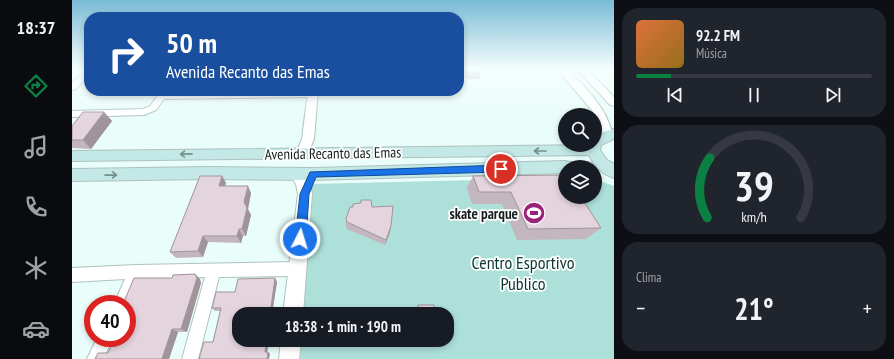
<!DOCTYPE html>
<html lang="pt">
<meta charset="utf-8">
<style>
body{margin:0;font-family:"PT Sans Narrow",sans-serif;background:#20242c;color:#f1f3f6;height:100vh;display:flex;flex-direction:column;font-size:15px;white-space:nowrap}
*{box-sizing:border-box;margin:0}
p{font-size:13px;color:#9ea1a6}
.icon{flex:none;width:22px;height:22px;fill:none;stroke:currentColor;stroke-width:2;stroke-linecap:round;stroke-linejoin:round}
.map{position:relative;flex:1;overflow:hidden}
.sheet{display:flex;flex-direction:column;gap:8px;padding:8px;background:#0d0f14;width:280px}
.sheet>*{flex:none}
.top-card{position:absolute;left:12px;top:12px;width:380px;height:84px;border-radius:16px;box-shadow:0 2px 6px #0003;background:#1a4fa0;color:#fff;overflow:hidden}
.controls{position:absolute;left:486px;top:108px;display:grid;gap:8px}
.controls a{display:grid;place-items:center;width:44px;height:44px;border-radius:50%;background:#171b24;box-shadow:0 2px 6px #0003;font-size:20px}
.speed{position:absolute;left:12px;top:295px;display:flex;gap:8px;font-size:20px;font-weight:700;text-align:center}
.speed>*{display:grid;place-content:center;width:52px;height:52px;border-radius:50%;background:#171b24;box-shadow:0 2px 6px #0003;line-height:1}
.speed .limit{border:6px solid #d22;background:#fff;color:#111}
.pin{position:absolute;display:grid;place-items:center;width:34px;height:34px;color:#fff;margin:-17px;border:2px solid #fff;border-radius:50%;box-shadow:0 1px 4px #0007}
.me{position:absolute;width:44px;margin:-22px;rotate:5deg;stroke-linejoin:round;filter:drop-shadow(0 0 3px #0008)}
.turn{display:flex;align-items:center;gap:14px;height:84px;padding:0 16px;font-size:18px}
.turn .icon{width:52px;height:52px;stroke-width:2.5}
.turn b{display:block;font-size:28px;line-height:34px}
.big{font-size:30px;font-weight:800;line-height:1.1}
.sheet .card{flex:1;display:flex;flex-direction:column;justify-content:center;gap:6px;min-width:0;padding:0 14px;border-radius:16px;background:#20242c}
.sheet .dial{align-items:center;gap:0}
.dial svg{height:104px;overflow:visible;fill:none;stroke:#363941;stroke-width:7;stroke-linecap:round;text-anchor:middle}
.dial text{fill:#f1f3f6;stroke:none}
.song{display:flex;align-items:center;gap:12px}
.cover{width:48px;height:48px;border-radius:6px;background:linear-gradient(135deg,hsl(20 70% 55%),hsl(40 70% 35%))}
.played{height:4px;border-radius:2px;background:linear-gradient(90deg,#0b8043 15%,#363941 15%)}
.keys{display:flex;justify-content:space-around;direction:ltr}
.heat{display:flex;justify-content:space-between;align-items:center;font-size:22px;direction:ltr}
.trip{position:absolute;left:160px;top:307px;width:222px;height:40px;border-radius:16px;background:#171b24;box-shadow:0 2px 6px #0003;font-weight:800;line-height:40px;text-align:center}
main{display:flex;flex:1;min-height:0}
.menu{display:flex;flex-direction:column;width:72px;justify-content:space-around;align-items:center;background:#090b0e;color:#9ea1a6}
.menu .icon{width:28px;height:28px}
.menu .on{color:#0b8043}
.menu b{font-size:18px;color:#f1f3f6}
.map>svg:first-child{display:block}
.green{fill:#ade0d9}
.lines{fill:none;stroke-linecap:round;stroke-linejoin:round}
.minor-casing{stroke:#aec2bf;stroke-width:2}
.tertiary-casing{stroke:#aec2bf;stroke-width:2}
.secondary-casing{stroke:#aec2bf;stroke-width:2}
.minor{fill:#fff;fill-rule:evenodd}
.tertiary{fill:#fff;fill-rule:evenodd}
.secondary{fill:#c3e8e5;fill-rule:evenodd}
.wall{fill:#c4b6bf}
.shaded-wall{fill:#a0949b}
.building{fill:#e4d4de;stroke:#a0949b}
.oneway{stroke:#768e8c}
.route{fill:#1a73e8;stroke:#114b97}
.labels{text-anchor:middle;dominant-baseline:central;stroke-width:3.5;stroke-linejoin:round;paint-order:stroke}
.street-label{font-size:15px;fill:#18201f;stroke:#fff}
.poi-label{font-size:15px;font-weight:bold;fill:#18201f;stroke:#fff;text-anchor:end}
.near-park-label{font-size:18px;fill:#0c3632;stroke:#fff}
</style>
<main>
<nav class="menu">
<b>18:37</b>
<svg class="icon on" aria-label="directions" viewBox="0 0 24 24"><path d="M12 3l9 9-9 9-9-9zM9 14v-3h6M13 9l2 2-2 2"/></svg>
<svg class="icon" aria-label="music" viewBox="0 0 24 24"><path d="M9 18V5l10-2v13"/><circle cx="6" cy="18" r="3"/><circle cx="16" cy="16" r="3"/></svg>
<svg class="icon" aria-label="phone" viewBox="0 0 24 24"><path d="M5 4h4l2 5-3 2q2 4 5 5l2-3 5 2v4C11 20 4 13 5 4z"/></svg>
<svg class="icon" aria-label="climate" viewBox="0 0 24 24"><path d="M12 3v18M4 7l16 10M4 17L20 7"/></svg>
<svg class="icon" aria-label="car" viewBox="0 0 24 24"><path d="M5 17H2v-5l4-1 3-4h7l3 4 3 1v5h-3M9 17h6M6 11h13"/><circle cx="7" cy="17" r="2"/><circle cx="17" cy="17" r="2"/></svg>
</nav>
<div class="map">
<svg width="542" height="359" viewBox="0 0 542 359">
<rect width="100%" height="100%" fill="#e9fdfa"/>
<!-- green -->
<path class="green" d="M 493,178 L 493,197 L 523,197 L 523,179 L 542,186 L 542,359 L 228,359 L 230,340 L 375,340 L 375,314 L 231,314 L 240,184 Z"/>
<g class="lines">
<!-- minor casing -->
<g class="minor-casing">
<path id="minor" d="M 14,69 L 17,69 L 17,75 L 3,90 L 0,90 L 0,83 Z
M 89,91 L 97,91 L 96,93 L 241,91 L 245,94 L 241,97 L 92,99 L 84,110 L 72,115 L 0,117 L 0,111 L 71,109 L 78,106 Z
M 225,262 L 230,264 L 232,269 L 230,274 L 225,276 L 147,277 L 126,359 L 110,359 L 133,277 L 68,279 L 55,307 L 55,304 L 42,304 L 53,279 L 0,282 L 0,268 L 64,265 Z
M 25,338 L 41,338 L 31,359 L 15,359 Z"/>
</g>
<!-- tertiary casing -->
<g class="tertiary-casing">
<path id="tertiary" d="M 485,69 L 495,69 C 515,89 534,107 541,135 L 539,138 L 535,139 L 531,138 L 523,115 L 518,108 Z
M 505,69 L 515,69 L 542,97 L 542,106 L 538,105 Z
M 236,91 L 246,91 L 242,139 L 235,156 L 230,158 L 225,156 L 224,153 L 230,139 Z
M 224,169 C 236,172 238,183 240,194 L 231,314 L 211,314 L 226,194 L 224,184 L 217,174 L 219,170 Z
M 209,340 L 229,340 L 227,359 L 207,359 Z"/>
</g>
<!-- secondary casing -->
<g class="secondary-casing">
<path id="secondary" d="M 542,129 L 542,139 L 529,145 L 528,150 L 535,160 L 542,164 L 542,178 C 529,174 523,166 517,155 L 0,161 L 0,151 L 523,145 L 523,136 L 530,132 Z
M 493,161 C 501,164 511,160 520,163 L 523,167 L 493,167 L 493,173 L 241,180 L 135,179 L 0,181 L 0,169 L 135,167 L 241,168 Z"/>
</g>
<!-- minor -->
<use href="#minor" class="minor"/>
<!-- tertiary -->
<use href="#tertiary" class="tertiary"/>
<!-- secondary -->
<use href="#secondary" class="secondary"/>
</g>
<!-- wall -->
<path class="wall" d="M 390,69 L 410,69 L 407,79 L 395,79 Z
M 32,112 L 40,121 L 19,149 L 0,148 L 0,126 Z
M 150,176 L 154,183 L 153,186 L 179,193 L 176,209 L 179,215 L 174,236 L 171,236 L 169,243 L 136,242 L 131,257 L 104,258 L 98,252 Z
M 401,176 L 529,228 L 514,239 L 445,240 L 430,204 L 400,204 L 395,188 Z
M 300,207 L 318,232 L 313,245 L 275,229 L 274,225 L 274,219 Z
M 123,274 L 128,279 L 129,283 L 115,332 L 106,332 L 97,359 L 23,359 L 36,353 L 100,278 Z
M 203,278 L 205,282 L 200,314 L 167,314 L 195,352 L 198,354 L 141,342 L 148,311 L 143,311 L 140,308 L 163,292 Z
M 346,305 L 363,313 L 363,314 L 303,314 L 303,308 L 345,308 Z"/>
<!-- shaded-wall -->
<path class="shaded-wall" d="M 32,112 L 40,121 L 19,149 L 11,140 Z
M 150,176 L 154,183 L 151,193 L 147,186 Z
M 176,186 L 179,193 L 176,209 L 179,215 L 174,236 L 170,229 L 172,202 Z
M 319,226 L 318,232 L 313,245 L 314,240 Z
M 167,229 L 171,236 L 169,243 L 165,236 Z
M 131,236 L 136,242 L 131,257 L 126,251 Z
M 123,274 L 128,279 L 129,283 L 115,332 L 109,329 Z
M 203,278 L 205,282 L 200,314 L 198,314 Z
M 100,329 L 106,332 L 97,359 L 90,359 Z
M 195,340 L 197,340 L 195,354 L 193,352 Z
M 196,352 L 198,354 L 197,359 L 195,359 Z"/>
<!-- building -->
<path class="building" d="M 11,112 L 32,112 L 11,140 L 0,140 L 0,126 Z
M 493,175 L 493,197 L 509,197 L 529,228 L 456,229 L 439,192 L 407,192 L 401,176 Z
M 128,176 L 150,176 L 147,186 L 176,186 L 172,202 L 175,208 L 170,229 L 167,229 L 165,236 L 131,236 L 126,251 L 98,252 Z
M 289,200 L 299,200 L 300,207 L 321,206 L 319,226 L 314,240 L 275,222 L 274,219 L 278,207 L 281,207 L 281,204 L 289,203 Z
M 123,274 L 125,278 L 109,329 L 100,329 L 90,359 L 23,359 L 26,353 L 36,353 L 43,338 L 55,338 L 55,304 L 51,304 L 62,278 L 100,278 L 101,275 Z
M 203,278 L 198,314 L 167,314 L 167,340 L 195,340 L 193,352 L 196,352 L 195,359 L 127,359 L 132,342 L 141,342 L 149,308 L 140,308 L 144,292 L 163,292 L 166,279 Z
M 346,305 L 362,305 L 363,313 L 348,314 L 303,314 L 303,308 L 347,308 Z"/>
<!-- one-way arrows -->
<defs><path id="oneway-shaft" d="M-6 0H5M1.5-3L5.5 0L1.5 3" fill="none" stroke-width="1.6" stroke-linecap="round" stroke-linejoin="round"/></defs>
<g class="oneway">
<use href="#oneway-shaft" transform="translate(468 151) rotate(180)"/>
<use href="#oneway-shaft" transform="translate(114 154) rotate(179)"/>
<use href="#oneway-shaft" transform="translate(39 175) rotate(-1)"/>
</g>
<!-- sky -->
<linearGradient id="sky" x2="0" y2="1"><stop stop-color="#79bbd6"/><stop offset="0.58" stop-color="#f5fefd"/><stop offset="1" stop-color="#f5fefd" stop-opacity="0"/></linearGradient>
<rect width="542" height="119" fill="url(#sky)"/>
<!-- route -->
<path class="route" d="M 429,165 L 434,169 L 429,172 L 244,177 L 237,194 L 234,239 L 232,242 L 228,244 L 225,242 L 223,239 L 228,194 L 238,172 Z"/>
<!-- icons -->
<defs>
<g id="stadium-disc" transform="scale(1.15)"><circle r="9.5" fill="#9b227b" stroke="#fff"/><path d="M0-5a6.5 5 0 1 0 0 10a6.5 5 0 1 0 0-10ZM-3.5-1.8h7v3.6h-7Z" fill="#fff"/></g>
</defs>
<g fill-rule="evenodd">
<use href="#stadium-disc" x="462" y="213"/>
</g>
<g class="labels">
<!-- street labels -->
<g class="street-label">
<text transform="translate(261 153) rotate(-1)">Avenida Recanto das Emas</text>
</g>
<!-- poi labels -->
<g class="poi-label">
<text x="446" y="213">skate parque</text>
</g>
<!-- near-park labels -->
<g class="near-park-label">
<text x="451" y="262">Centro Esportivo<tspan x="451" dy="21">Publico</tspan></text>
</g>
</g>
</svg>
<div class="controls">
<a><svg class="icon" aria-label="search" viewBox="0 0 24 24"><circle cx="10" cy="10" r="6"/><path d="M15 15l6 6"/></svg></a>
<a><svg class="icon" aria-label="layers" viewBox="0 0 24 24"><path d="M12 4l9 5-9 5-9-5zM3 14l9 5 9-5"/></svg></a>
</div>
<div class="speed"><div class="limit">40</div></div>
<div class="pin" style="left:429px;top:169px;background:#d93025"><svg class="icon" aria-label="arrive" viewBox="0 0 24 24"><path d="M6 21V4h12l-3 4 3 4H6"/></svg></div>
<svg class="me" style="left:228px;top:239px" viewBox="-20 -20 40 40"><circle r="17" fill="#1a73e8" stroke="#fff" stroke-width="3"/><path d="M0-11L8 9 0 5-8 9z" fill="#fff"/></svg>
<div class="trip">18:38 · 1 min · 190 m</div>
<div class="top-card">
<div class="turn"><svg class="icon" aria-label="right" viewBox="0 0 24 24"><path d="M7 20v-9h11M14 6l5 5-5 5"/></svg><div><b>50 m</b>Avenida Recanto das Emas</div></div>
</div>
</div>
<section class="sheet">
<div class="card">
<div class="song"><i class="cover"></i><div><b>92.2 FM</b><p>Música</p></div></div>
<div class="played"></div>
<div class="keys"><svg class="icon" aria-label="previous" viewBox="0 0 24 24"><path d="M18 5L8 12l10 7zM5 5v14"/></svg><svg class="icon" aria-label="pause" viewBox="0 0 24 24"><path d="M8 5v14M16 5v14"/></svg><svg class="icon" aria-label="next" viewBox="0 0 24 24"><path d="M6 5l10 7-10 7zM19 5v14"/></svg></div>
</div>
<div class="card dial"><svg viewBox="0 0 100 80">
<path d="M14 69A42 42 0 1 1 86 69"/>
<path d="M14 69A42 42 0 0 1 16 23" stroke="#0b8043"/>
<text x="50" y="56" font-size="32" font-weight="700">39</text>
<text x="50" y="72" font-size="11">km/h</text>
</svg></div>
<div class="card"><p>Clima</p>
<div class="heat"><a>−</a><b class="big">21°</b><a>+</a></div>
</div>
</section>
</main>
